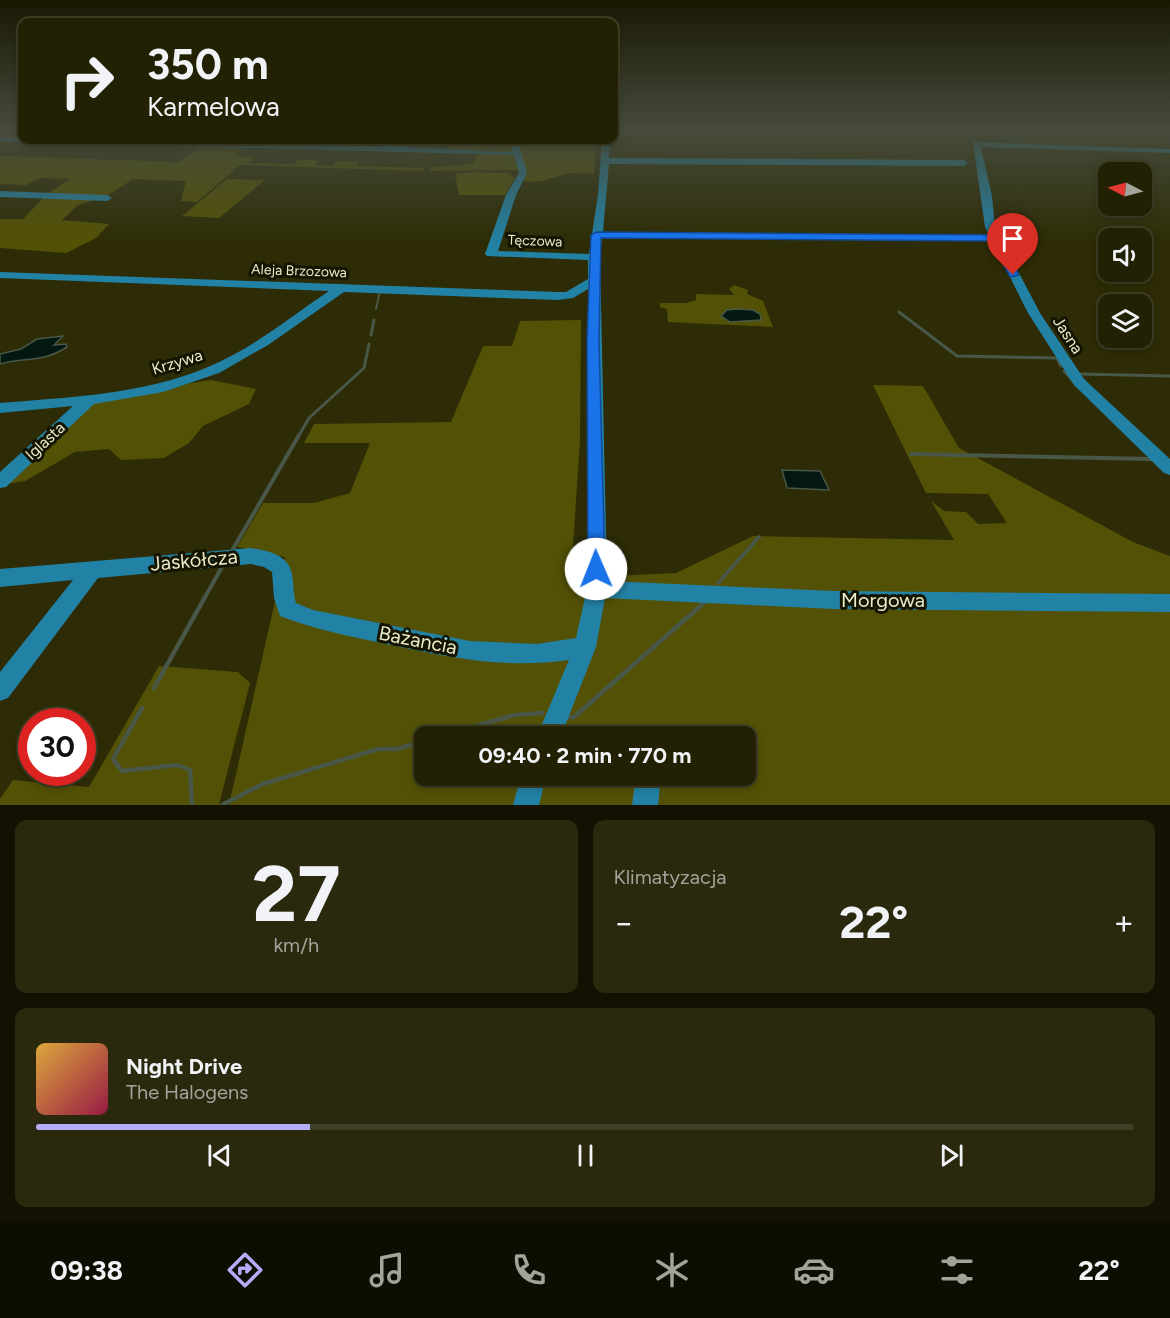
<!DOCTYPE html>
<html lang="pl">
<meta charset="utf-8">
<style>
body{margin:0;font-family:Figtree,sans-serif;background:#2a290e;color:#f1f3f6;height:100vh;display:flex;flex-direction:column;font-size:22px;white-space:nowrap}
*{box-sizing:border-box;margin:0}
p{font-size:20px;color:#a2a39a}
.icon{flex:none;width:33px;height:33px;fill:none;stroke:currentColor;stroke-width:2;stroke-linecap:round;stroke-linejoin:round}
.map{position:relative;height:805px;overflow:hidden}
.details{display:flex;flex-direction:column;gap:15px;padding:15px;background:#131202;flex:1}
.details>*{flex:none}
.top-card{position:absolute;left:18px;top:18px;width:600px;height:126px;border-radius:12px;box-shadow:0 3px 9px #0003,0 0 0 2px #3f3e26;background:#222104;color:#f1f3f6;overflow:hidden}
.needle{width:39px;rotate:276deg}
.tools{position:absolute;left:1098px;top:162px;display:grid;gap:12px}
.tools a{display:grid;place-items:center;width:54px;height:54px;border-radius:12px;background:#222104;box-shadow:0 3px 9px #0003,0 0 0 2px #3f3e26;font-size:30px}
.speed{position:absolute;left:18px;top:708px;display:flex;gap:12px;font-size:30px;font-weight:700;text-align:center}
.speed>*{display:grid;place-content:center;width:78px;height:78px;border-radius:50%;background:#222104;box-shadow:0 3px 9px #0003,0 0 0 2px #3f3e26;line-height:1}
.speed .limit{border:9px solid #d22;background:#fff;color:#111}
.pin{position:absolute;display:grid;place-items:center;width:51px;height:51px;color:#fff;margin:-62px -26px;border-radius:50% 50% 50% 0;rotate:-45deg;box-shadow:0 0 6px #0007}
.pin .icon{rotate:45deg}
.me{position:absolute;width:66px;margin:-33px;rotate:359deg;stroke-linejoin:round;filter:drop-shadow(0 0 4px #0008)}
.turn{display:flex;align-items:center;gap:21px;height:126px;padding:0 30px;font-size:27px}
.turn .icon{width:78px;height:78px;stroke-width:2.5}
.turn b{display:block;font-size:42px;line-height:51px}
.big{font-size:45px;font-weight:700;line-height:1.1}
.details .tile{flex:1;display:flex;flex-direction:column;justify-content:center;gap:9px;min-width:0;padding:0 21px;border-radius:12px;background:#2a290e}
.details .dial{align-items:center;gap:0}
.dial b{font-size:78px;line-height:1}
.song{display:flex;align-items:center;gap:18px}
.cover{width:72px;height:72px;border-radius:9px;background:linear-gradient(135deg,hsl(40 70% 55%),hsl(340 70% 35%))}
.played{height:6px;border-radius:3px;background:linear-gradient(90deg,#b4acf9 25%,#3f3e26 25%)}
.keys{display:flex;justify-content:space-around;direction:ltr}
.heat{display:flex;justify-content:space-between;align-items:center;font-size:33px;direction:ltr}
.details .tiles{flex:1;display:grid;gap:15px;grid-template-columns:1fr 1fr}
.tile:last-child{grid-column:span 2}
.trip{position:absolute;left:414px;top:726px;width:342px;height:60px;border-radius:12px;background:#222104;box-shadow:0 3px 9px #0003,0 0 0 2px #3f3e26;font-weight:700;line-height:60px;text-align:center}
.tab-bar{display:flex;height:96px;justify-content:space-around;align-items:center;background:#0e0d02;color:#a2a39a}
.tab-bar .icon{width:42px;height:42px}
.tab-bar .current{color:#b4acf9}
.tab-bar b{font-size:27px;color:#f1f3f6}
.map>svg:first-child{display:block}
.green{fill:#535105;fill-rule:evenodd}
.water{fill:#031810;stroke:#485747;stroke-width:1.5}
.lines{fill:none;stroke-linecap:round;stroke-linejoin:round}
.stream-far3{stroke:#485747;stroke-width:2}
.stream-far2{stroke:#485747;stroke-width:3}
.stream-far1{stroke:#485747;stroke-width:4}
.stream{stroke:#485747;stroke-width:4.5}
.minor{fill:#2282a6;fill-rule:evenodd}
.route{fill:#1a73e8;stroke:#114b97;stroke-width:1.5}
.labels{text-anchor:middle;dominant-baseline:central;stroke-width:6;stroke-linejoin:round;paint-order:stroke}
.far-street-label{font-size:14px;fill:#e9eac7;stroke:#151400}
.street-label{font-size:16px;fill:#e9eac7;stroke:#151400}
.near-street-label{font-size:20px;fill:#e9eac7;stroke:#151400}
</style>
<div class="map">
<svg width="1170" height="805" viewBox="0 0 1170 805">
<rect width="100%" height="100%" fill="#2d2c06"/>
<!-- green -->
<path class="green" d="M 459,140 L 563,140 L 568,144 L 596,146 L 594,174 L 569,173 L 542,181 L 525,182 L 521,171 L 515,170 L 431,171 L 431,167 L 473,164 L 477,152 L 447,149 Z
M 203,145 L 247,147 L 234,156 L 254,158 L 248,163 L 293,164 L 299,160 L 319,160 L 315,165 L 332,166 L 337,161 L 359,162 L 356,166 L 424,168 L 422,171 L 240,165 L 197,202 L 181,201 L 186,181 L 133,179 L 107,196 L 78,205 L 62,220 L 109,224 L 96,238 L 66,253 L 0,248 L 0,219 L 23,219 L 47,194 L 70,179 L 40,178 L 26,185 L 0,184 L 0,156 L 178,162 Z
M 470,172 L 508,173 L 515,178 L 505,195 L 459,195 L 455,174 Z
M 227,179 L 265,180 L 219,218 L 182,216 Z
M 734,285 L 748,290 L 747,294 L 763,301 L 773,327 L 668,322 L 667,309 L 660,307 L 660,303 L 686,303 L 696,300 L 696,294 L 734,295 L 729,289 Z
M 581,320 L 580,439 L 571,578 L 676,573 L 753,536 L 954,540 L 931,501 L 944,511 L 966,512 L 978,524 L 1007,523 L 988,494 L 926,493 L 873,385 L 923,386 L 959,448 L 1133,542 L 1170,556 L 1170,805 L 229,805 L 285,557 L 237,547 L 263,503 L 314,503 L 350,493 L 370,443 L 304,443 L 314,424 L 451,422 L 483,346 L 512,346 L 520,321 ZM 424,736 L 746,736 L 746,776 L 424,776 Z
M 211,380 L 256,389 L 249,404 L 203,426 L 189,443 L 164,458 L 121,460 L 109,449 L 75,452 L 25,481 L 6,484 L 99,397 Z
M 159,666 L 238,672 L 250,683 L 219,805 L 0,805 L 0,799 L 13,780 L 89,787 Z"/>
<!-- water -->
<path class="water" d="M 737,309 L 753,310 L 760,314 L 761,320 L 730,322 L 721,316 L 727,310 Z
M 63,336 L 54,345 L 66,344 L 67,347 C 42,363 26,357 0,364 L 0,354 L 21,349 L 37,339 Z
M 782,470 L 820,471 L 829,490 L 787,488 Z"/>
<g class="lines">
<!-- stream-far3 -->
<path class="stream-far3" d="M 376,309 L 380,291"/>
<!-- stream-far2 -->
<path class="stream-far2" d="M 899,312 L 957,356 L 1057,358 L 1061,366
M 371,335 L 374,320
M 1064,371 L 1073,381
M 1079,374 L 1170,376
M 298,437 L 309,418 L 364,368 L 369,344"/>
<!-- stream-far1 -->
<path class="stream-far1" d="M 911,454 L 1152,459
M 233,549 L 299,435
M 718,583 L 759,537
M 204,599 L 223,565"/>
<!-- stream -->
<path class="stream" d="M 154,688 L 205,597
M 142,708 L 113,759 L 122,771 L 177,765 L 190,770 L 192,805
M 567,717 L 574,717 L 706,601
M 438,736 L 515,715 L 542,713
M 222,805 L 263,784 L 378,749 L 397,749 L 424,741"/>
<!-- minor -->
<path class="minor" d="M 0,137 L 22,137 L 22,140 L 393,146 L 507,152 L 513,150 L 510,140 L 518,140 L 527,173 L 516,195 L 498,251 L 589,254 L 598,194 L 602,140 L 610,140 L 609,158 L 964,160 L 968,163 L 964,166 L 609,164 L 603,232 L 989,235 L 985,227 L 973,142 L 1170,149 L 1170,153 L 981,147 L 992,196 L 995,227 L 1040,313 L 1084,379 L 1170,459 L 1170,475 L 1164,473 L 1074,385 L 1028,313 L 992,241 L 602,238 L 600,257 L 607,581 L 834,591 L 1170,594 L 1170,612 L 834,609 L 605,598 L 596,647 L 561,736 L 537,736 L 569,660 C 506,669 452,658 391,645 C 353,637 316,630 280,616 L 274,598 L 272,572 L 264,567 L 251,564 L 98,578 L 8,698 L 0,701 L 0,672 L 73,580 L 0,587 L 0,569 L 251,548 C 268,551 288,554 292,574 C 294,584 293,593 296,603 L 313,610 L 470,641 L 537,644 L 576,638 L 587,589 L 588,289 L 573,298 L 558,300 L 344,292 L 268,345 L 219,373 L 163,392 L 94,404 L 6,487 L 0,488 L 0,472 L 73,406 L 0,413 L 0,403 C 70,397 142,395 208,367 C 252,349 290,317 329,291 L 0,278 L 0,272 L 558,292 L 566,292 L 588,279 L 588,260 L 487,256 L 485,254 L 506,195 L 519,173 L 514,155 L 23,142 L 0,141 Z
M 0,191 L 107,195 L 112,198 L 107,201 L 0,197 Z
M 521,776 L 546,776 L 539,805 L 513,805 Z
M 636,776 L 661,776 L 658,805 L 632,805 Z"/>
</g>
<!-- sky -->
<linearGradient id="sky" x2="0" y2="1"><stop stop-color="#191803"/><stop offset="0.53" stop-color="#464b3b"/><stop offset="1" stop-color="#464b3b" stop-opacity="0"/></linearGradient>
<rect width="1170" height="243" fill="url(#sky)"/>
<!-- route -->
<path class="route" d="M 596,232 L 995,235 L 1000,238 L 1019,275 L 1010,277 L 991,241 L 601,238 L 599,341 L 605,569 L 603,574 L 596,576 L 590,574 L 588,569 L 587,341 L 591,235 Z"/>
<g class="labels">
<!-- far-street labels -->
<g class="far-street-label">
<text transform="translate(535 241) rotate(2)">Tęczowa</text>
<text transform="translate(299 271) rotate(2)">Aleja Brzozowa</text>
</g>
<!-- street labels -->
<g class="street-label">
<text transform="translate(1068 335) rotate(57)">Jasna</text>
<text transform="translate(177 362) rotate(-17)">Krzywa</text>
<text transform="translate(45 441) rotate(-43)">Iglasta</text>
</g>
<!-- near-street labels -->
<g class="near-street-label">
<text transform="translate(194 560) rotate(-5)">Jaskółcza</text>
<text x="883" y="600">Morgowa</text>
<text transform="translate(418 640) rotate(11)">Bażancia</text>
</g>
</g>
</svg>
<div class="tools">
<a><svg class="needle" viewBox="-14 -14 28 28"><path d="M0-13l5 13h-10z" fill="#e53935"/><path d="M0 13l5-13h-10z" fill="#a2a39a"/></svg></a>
<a><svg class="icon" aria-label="sound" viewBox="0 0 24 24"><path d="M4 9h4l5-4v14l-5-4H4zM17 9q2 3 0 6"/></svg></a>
<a><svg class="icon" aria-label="layers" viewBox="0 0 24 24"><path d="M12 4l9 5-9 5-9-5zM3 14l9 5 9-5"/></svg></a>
</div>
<div class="speed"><div class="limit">30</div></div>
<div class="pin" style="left:1013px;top:275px;background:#d93025"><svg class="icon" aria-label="arrive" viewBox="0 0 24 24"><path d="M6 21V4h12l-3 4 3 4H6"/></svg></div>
<svg class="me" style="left:596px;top:569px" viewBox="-20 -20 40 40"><circle r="19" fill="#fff"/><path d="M0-13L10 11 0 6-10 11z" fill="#1a73e8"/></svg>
<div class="trip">09:40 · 2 min · 770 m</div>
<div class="top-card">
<div class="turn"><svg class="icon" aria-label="right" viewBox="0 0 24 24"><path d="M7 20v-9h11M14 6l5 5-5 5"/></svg><div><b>350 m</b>Karmelowa</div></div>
</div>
</div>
<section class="details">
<div class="tiles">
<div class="tile dial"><b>27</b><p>km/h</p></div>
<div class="tile"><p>Klimatyzacja</p>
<div class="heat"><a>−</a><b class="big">22°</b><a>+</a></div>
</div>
<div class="tile">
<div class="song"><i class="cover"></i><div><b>Night Drive</b><p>The Halogens</p></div></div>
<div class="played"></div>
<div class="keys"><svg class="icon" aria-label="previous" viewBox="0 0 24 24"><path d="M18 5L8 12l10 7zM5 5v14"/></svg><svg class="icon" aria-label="pause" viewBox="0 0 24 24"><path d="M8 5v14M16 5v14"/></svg><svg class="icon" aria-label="next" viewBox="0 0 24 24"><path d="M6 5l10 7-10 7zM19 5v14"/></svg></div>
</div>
</div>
</section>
<nav class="tab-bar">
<b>09:38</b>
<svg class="icon current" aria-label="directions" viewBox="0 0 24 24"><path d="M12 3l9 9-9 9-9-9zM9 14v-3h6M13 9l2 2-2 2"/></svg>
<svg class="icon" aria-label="music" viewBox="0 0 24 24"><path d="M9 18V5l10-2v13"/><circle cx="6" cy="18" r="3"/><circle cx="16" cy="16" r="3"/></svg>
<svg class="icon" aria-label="phone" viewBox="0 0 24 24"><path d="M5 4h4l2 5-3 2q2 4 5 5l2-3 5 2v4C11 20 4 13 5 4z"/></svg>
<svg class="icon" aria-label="climate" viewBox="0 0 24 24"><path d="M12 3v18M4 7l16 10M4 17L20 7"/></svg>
<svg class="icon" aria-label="car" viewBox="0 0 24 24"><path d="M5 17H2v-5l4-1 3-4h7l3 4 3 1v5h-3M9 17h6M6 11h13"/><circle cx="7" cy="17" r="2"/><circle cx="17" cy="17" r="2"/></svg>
<svg class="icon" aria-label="filters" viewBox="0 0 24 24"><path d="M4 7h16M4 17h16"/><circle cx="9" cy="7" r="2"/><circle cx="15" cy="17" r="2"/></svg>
<b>22°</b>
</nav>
